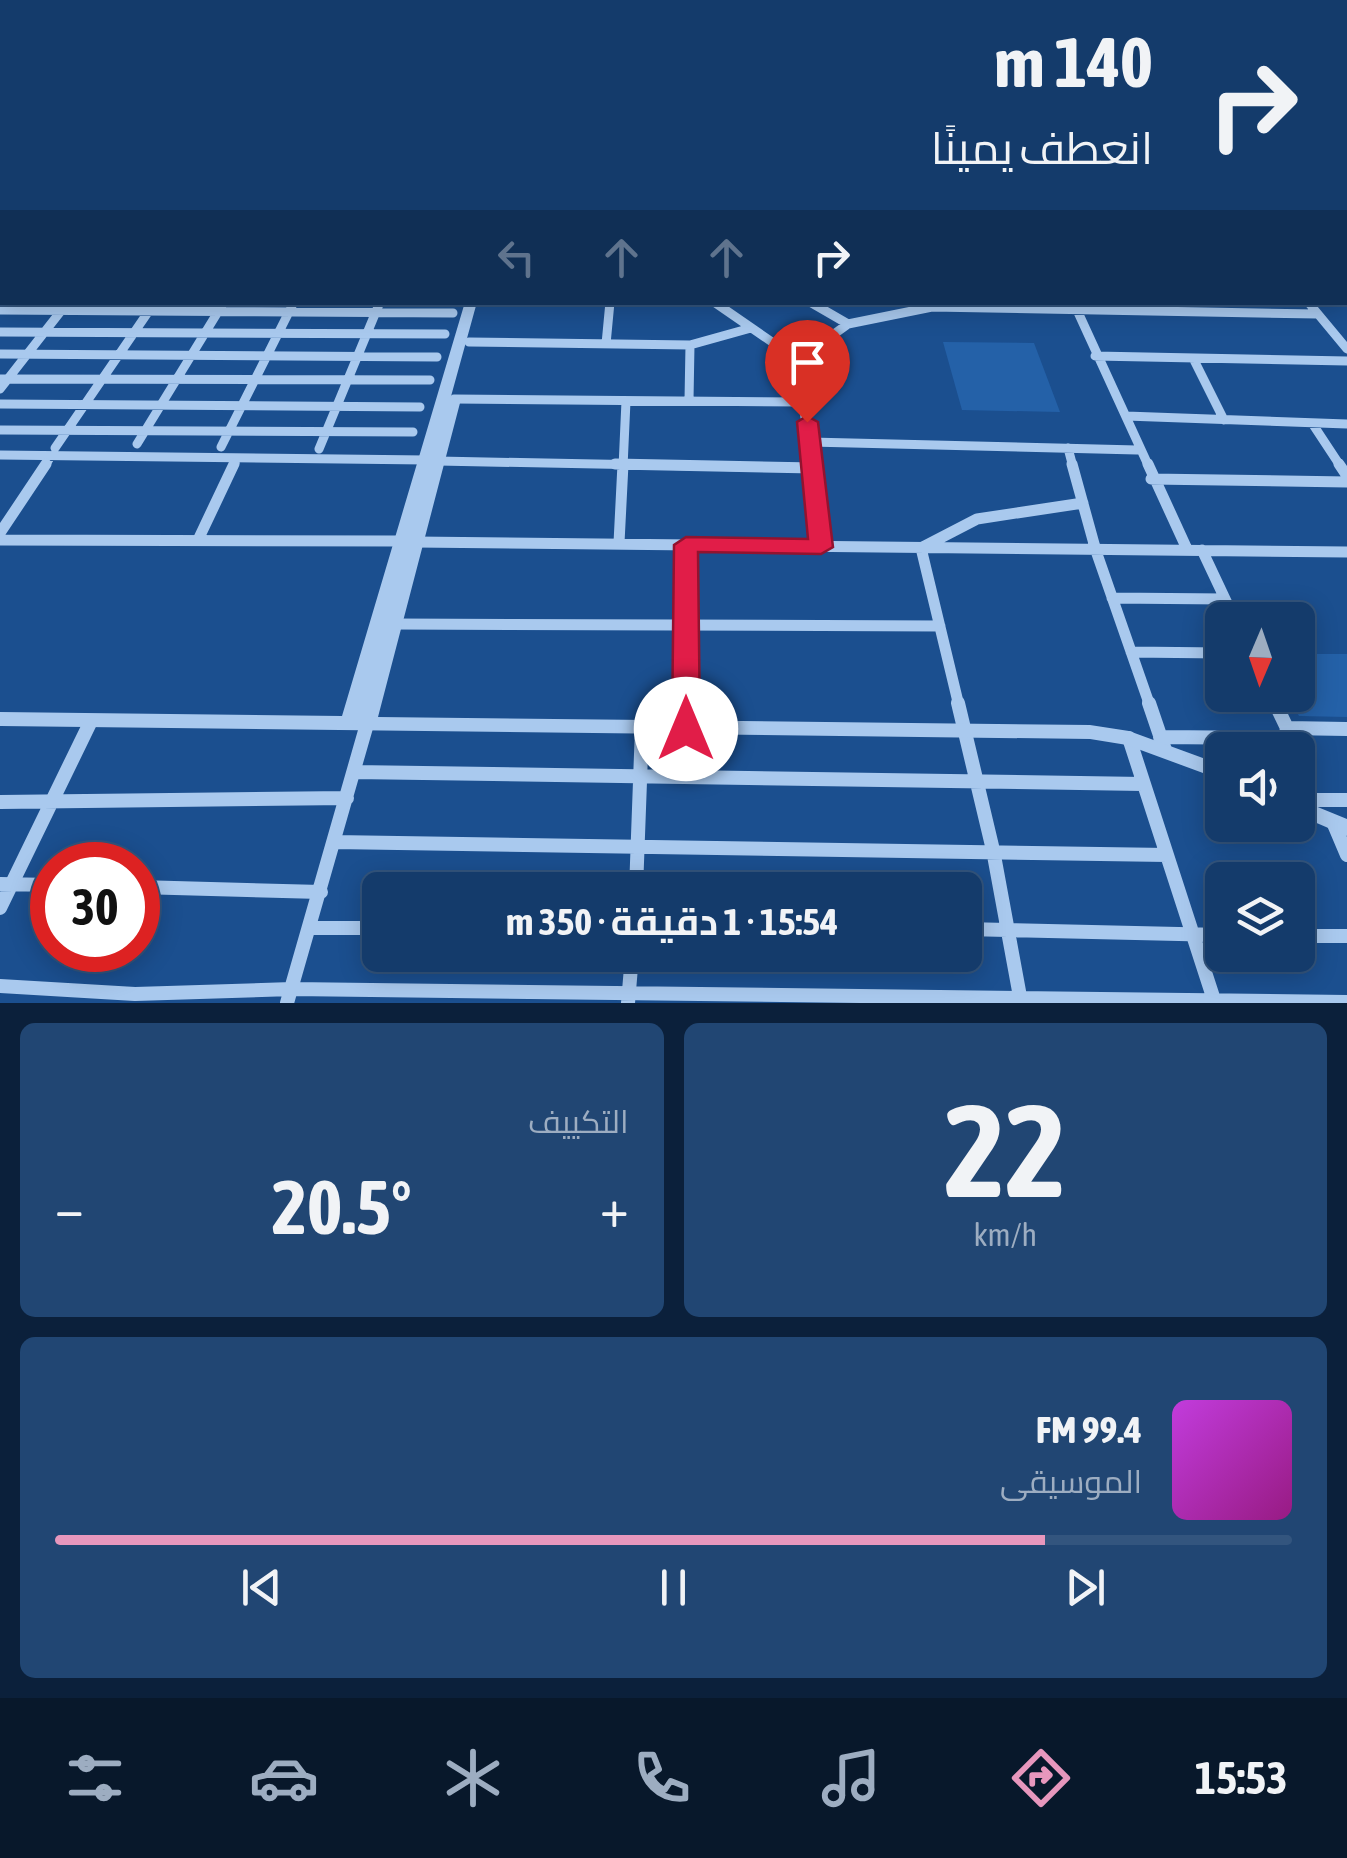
<!DOCTYPE html>
<html lang="ar">
<meta charset="utf-8">
<style>
body{margin:0;font-family:"Asap Condensed",Cairo,sans-serif;background:#214673;color:#f1f3f6;direction:rtl;height:100vh;display:flex;flex-direction:column;font-size:38px;white-space:nowrap}
*{box-sizing:border-box;margin:0}
p{font-size:32px;color:#9dadc1}
.icon{flex:none;width:55px;height:55px;fill:none;stroke:currentColor;stroke-width:2;stroke-linecap:round;stroke-linejoin:round}
.map{position:relative;height:1003px;overflow:hidden;direction:ltr}
.sheet{display:flex;flex-direction:column;gap:20px;padding:20px;background:#0b203b;flex:1}
.sheet>*{flex:none}
.hud{position:absolute;left:0px;top:0px;width:1348px;height:305px;box-shadow:0 5px 25px #0003,0 0 0 2px #33557e;direction:rtl;background:#143b6b;color:#f1f3f6;overflow:hidden}
.needle{width:65px;rotate:182deg}
.controls{position:absolute;left:1205px;top:602px;display:grid;gap:20px}
.controls a{display:grid;place-items:center;width:110px;height:110px;border-radius:15px;background:#143b6b;box-shadow:0 5px 25px #0003,0 0 0 2px #33557e;font-size:50px}
.speed{position:absolute;left:30px;top:842px;display:flex;gap:20px;font-size:50px;font-weight:700;text-align:center}
.speed>*{display:grid;place-content:center;width:130px;height:130px;border-radius:50%;background:#143b6b;box-shadow:0 5px 25px #0003,0 0 0 2px #33557e;line-height:1}
.speed .limit{border:15px solid #d22;background:#fff;color:#111}
.pin{position:absolute;display:grid;place-items:center;width:85px;height:85px;color:#fff;margin:-102px -42px;border-radius:50% 50% 50% 0;rotate:-45deg;box-shadow:0 0 10px #0007}
.pin .icon{rotate:45deg}
.me{position:absolute;width:110px;margin:-55px;rotate:0deg;stroke-linejoin:round;filter:drop-shadow(0 0 8px #0008)}
.turn{display:flex;align-items:center;gap:35px;height:210px;padding:0 30px;font-size:45px}
.turn .icon{width:130px;height:130px;stroke-width:2.5}
.turn b{display:block;font-size:70px;line-height:85px}
.lanes{display:flex;align-items:center;height:95px;padding:0 30px;background:#0003;justify-content:center;gap:50px;direction:ltr}
.lanes .off{opacity:.35}
.big{font-size:75px;font-weight:700;line-height:1.1}
.sheet .tile{flex:1;display:flex;flex-direction:column;justify-content:center;gap:15px;min-width:0;padding:0 35px;border-radius:15px;background:#214673}
.sheet .dial{align-items:center;gap:0}
.dial b{font-size:130px;line-height:1}
.song{display:flex;align-items:center;gap:30px}
.cover{width:120px;height:120px;border-radius:15px;background:linear-gradient(135deg,hsl(290 70% 55%),hsl(310 70% 35%))}
.played{height:10px;border-radius:5px;background:linear-gradient(90deg,#e797bd 80%,#33557e 80%)}
.keys{display:flex;justify-content:space-around;direction:ltr}
.heat{display:flex;justify-content:space-between;align-items:center;font-size:55px;direction:ltr}
.sheet .tiles{flex:1;display:grid;gap:20px;grid-template-columns:1fr 1fr}
.tile:last-child{grid-column:span 2}
.trip{position:absolute;left:362px;top:872px;width:620px;height:100px;border-radius:15px;background:#143b6b;box-shadow:0 5px 25px #0003,0 0 0 2px #33557e;font-weight:700;line-height:100px;text-align:center;direction:rtl}
.menu{display:flex;height:160px;justify-content:space-around;align-items:center;background:#08182b;color:#9dadc1}
.menu .icon{width:70px;height:70px}
.menu .current{color:#e797bd}
.menu b{font-size:45px;color:#f1f3f6}
.map>svg:first-child{display:block}
.green{fill:#2461a8}
.lines{fill:none;stroke-linecap:round;stroke-linejoin:round}
.minor-far3{stroke:#a9c9ee;stroke-width:5}
.minor-far2{stroke:#a9c9ee;stroke-width:9}
.minor-far1{stroke:#a9c9ee;stroke-width:11}
.minor{stroke:#a9c9ee;stroke-width:14}
.tertiary{fill:#a9c9ee;fill-rule:evenodd}
.secondary{fill:#d6e6fa;fill-rule:evenodd}
.primary{stroke:#f0f6ff;stroke-width:20}
.trunk{fill:#f8faff;fill-rule:evenodd}
.route{fill:#e11d48;stroke:#92132f;stroke-width:2.5}
</style>
<div class="map">
<svg width="1347" height="1003" viewBox="0 0 1347 1003">
<rect width="100%" height="100%" fill="#1b4f8f"/>
<!-- green -->
<path class="green" d="M 943,342 L 1034,343 L 1060,412 L 962,410 Z
M 1298,654 L 1347,654 L 1347,717 L 1299,716 L 1288,695 L 1298,695 Z"/>
<g class="lines">
<!-- minor-far3 -->
<path class="minor-far3" d="M 320,0 L 402,2
M 1299,0 L 1303,2"/>
<!-- minor-far2 -->
<path class="minor-far2" d="M 714,302 L 798,360
M 810,302 L 848,324
M 1308,302 L 1347,349
M 0,310 L 453,313
M 1077,310 L 1149,467
M 0,332 L 445,334
M 469,342 L 690,345 L 751,328
M 606,344 L 610,302
M 0,354 L 437,357
M 1095,356 L 1347,361
M 1194,360 L 1224,420
M 0,379 L 430,380
M 0,389 L 68,302
M 454,399 L 804,402
M 689,400 L 690,345
M 0,404 L 420,407
M 1126,416 L 1347,424
M 1312,423 L 1341,467
M 0,430 L 413,432
M 810,442 L 1137,450
M 137,444 L 224,302
M 221,447 L 294,302
M 55,448 L 155,302
M 1068,448 L 1073,467
M 319,449 L 380,302
M 0,455 L 426,460
M 438,461 L 749,467
M 44,467 L 51,456
M 233,467 L 237,458
M 623,467 L 626,401
M 811,467 L 798,360 L 848,324 L 932,307 L 1317,314"/>
<!-- minor-far1 -->
<path class="minor-far1" d="M 615,464 L 814,468
M 811,464 L 821,547
M 1072,464 L 1096,551 L 1150,706
M 1148,464 L 1187,549
M 1339,464 L 1347,476
M 1151,479 L 1347,482
M 0,533 L 46,464
M 0,540 L 401,541
M 198,540 L 234,464
M 415,542 L 1347,552
M 619,543 L 623,464
M 686,545 L 686,706
M 1202,550 L 1235,620
M 1112,598 L 1225,599
M 394,624 L 940,626
M 1131,652 L 1222,653
M 1271,695 L 1276,706
M 959,706 L 921,548 L 977,519 L 1083,503"/>
<!-- minor -->
<path class="minor" d="M 686,703 L 686,729
M 958,703 L 993,850 L 1021,1002
M 1149,703 L 1165,750
M 1275,703 L 1287,728 L 1283,750
M 1287,728 L 1347,729
M 1160,737 L 1281,738
M 1129,738 L 1215,1003
M 354,772 L 1143,784
M 1298,800 L 1347,800
M 0,802 L 347,798
M 1333,822 L 1347,855
M 334,842 L 1167,855
M 0,884 L 52,885
M 138,887 L 321,892
M 636,890 L 642,727
M 0,908 L 91,721
M 310,928 L 380,928
M 965,929 L 1222,935
M 1298,936 L 1347,936
M 0,986 L 135,994 L 292,989 L 1347,1002
M 287,1003 L 367,724
M 628,1003 L 632,955"/>
<!-- tertiary -->
<path class="tertiary" d="M 465,302 L 477,302 L 450,400 L 458,400 L 460,403 L 378,717 L 1090,725 L 1129,731 L 1222,765 L 1222,780 L 1127,745 L 1090,739 L 0,726 L 0,712 L 342,716 Z
M 1298,799 L 1347,819 L 1347,836 L 1298,815 Z"/>
<!-- secondary -->
<path class="secondary" d="M 1345,116 L 1347,116 L 1347,122 L 1345,122 Z"/>
<!-- primary -->
<path class="primary" d="M 0,261 L 2,259"/>
<!-- trunk -->
<path class="trunk" d="M 2,94 L 2,102 L 0,103 L 0,95 Z
M 2,114 L 2,122 L 0,123 L 0,115 Z"/>
</g>
<!-- route -->
<path class="route" d="M 807,416 L 818,422 L 833,547 L 821,554 L 698,552 L 700,729 L 696,736 L 676,736 L 672,729 L 674,545 L 686,537 L 808,539 L 797,422 Z"/>
</svg>
<div class="controls">
<a><svg class="needle" viewBox="-14 -14 28 28"><path d="M0-13l5 13h-10z" fill="#e53935"/><path d="M0 13l5-13h-10z" fill="#9dadc1"/></svg></a>
<a><svg class="icon" aria-label="sound" viewBox="0 0 24 24"><path d="M4 9h4l5-4v14l-5-4H4zM17 9q2 3 0 6"/></svg></a>
<a><svg class="icon" aria-label="layers" viewBox="0 0 24 24"><path d="M12 4l9 5-9 5-9-5zM3 14l9 5 9-5"/></svg></a>
</div>
<div class="speed"><div class="limit">30</div></div>
<div class="pin" style="left:807px;top:422px;background:#d93025"><svg class="icon" aria-label="arrive" viewBox="0 0 24 24"><path d="M6 21V4h12l-3 4 3 4H6"/></svg></div>
<svg class="me" style="left:686px;top:729px" viewBox="-20 -20 40 40"><circle r="19" fill="#fff"/><path d="M0-13L10 11 0 6-10 11z" fill="#e11d48"/></svg>
<div class="trip">15:54 · 1 دقيقة · 350 m</div>
<div class="hud">
<div class="turn"><svg class="icon" aria-label="right" viewBox="0 0 24 24"><path d="M7 20v-9h11M14 6l5 5-5 5"/></svg><div><b>140 m</b>انعطف يمينًا</div></div>
<div class="lanes"><svg class="icon off" aria-label="left" viewBox="0 0 24 24"><path d="M17 20v-9H6M10 6l-5 5 5 5"/></svg><svg class="icon off" aria-label="ahead" viewBox="0 0 24 24"><path d="M12 20V5M6 11l6-6 6 6"/></svg><svg class="icon off" aria-label="ahead" viewBox="0 0 24 24"><path d="M12 20V5M6 11l6-6 6 6"/></svg><svg class="icon" aria-label="right" viewBox="0 0 24 24"><path d="M7 20v-9h11M14 6l5 5-5 5"/></svg></div>
</div>
</div>
<section class="sheet">
<div class="tiles">
<div class="tile dial"><b>22</b><p>km/h</p></div>
<div class="tile"><p>التكييف</p>
<div class="heat"><a>−</a><b class="big">20.5°</b><a>+</a></div>
</div>
<div class="tile">
<div class="song"><i class="cover"></i><div><b>99.4 FM</b><p>الموسيقى</p></div></div>
<div class="played"></div>
<div class="keys"><svg class="icon" aria-label="previous" viewBox="0 0 24 24"><path d="M18 5L8 12l10 7zM5 5v14"/></svg><svg class="icon" aria-label="pause" viewBox="0 0 24 24"><path d="M8 5v14M16 5v14"/></svg><svg class="icon" aria-label="next" viewBox="0 0 24 24"><path d="M6 5l10 7-10 7zM19 5v14"/></svg></div>
</div>
</div>
</section>
<nav class="menu">
<b>15:53</b>
<svg class="icon current" aria-label="directions" viewBox="0 0 24 24"><path d="M12 3l9 9-9 9-9-9zM9 14v-3h6M13 9l2 2-2 2"/></svg>
<svg class="icon" aria-label="music" viewBox="0 0 24 24"><path d="M9 18V5l10-2v13"/><circle cx="6" cy="18" r="3"/><circle cx="16" cy="16" r="3"/></svg>
<svg class="icon" aria-label="phone" viewBox="0 0 24 24"><path d="M5 4h4l2 5-3 2q2 4 5 5l2-3 5 2v4C11 20 4 13 5 4z"/></svg>
<svg class="icon" aria-label="climate" viewBox="0 0 24 24"><path d="M12 3v18M4 7l16 10M4 17L20 7"/></svg>
<svg class="icon" aria-label="car" viewBox="0 0 24 24"><path d="M5 17H2v-5l4-1 3-4h7l3 4 3 1v5h-3M9 17h6M6 11h13"/><circle cx="7" cy="17" r="2"/><circle cx="17" cy="17" r="2"/></svg>
<svg class="icon" aria-label="filters" viewBox="0 0 24 24"><path d="M4 7h16M4 17h16"/><circle cx="9" cy="7" r="2"/><circle cx="15" cy="17" r="2"/></svg>
</nav>
